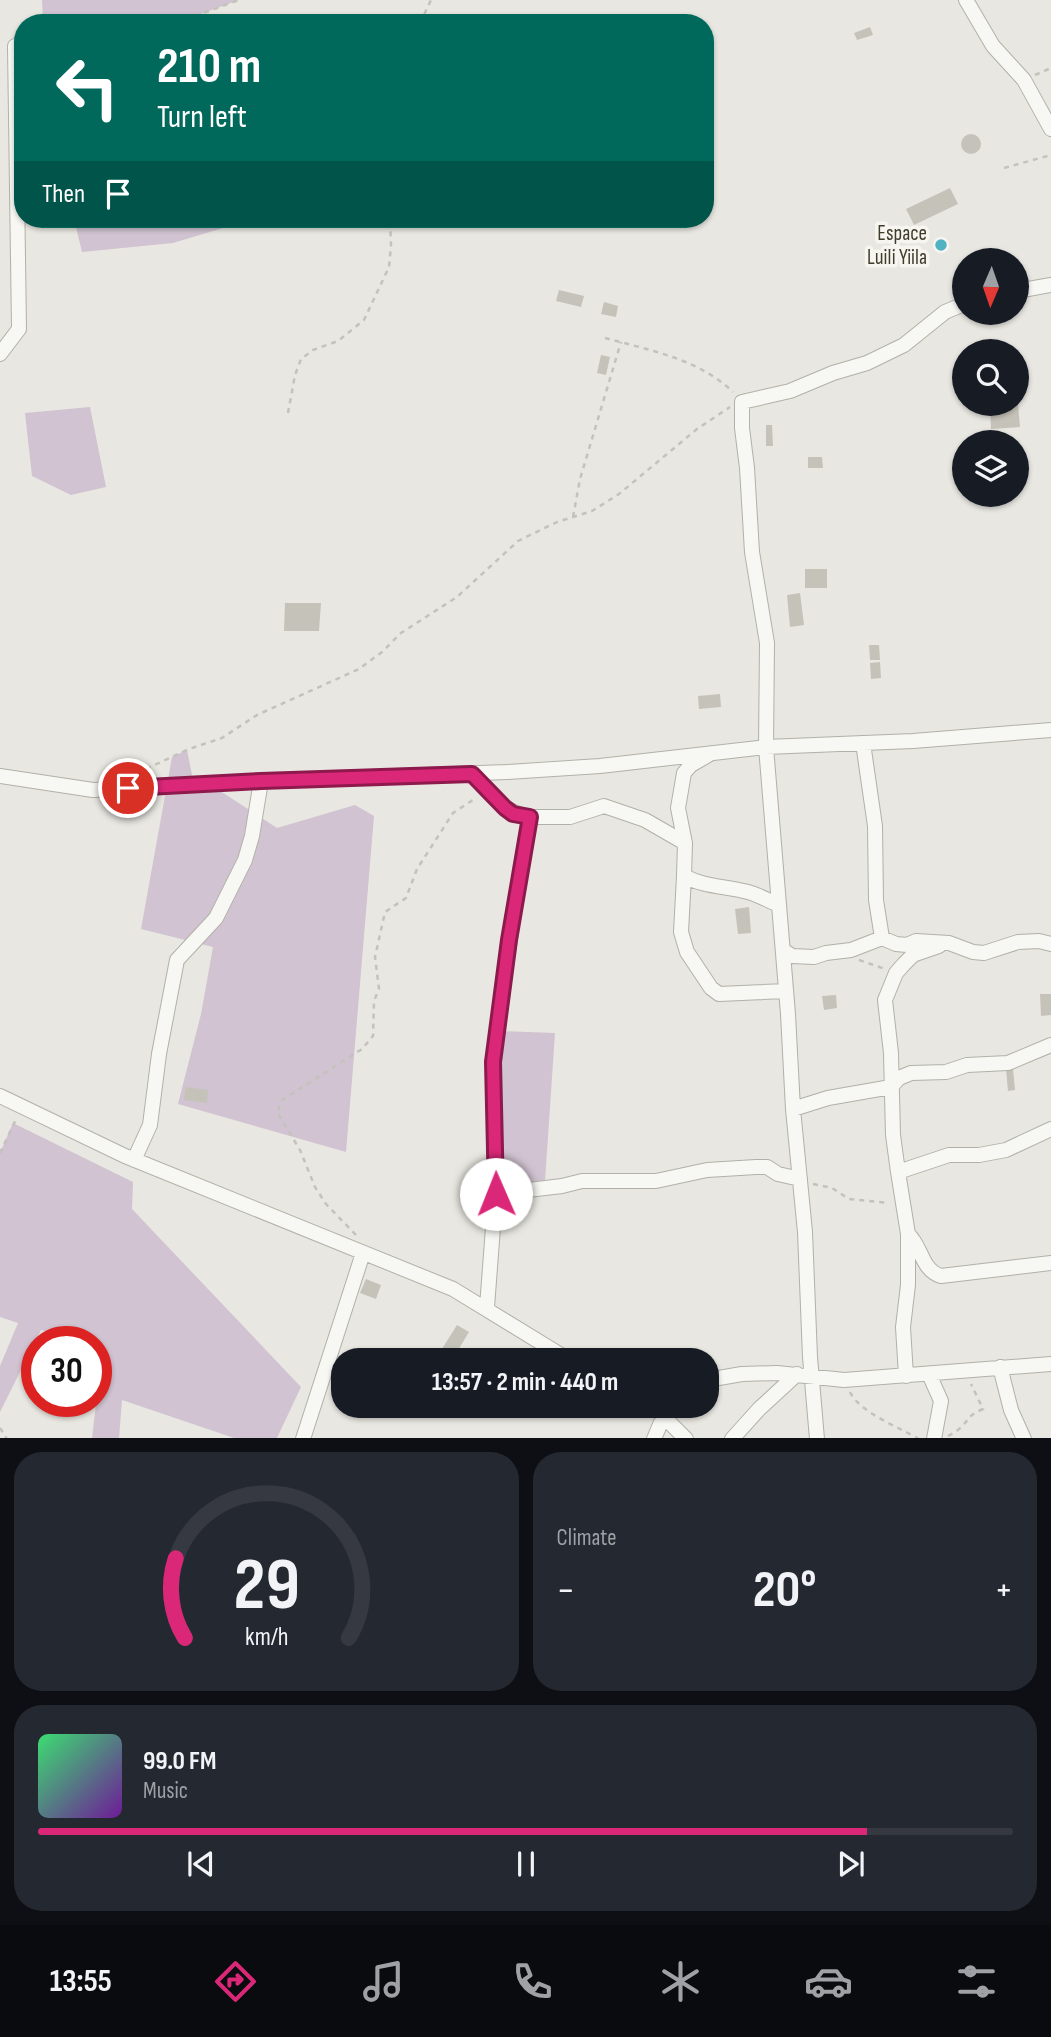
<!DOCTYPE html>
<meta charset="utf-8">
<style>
body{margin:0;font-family:"Sofia Sans Condensed",sans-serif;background:#242831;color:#f1f3f6;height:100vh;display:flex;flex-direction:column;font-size:26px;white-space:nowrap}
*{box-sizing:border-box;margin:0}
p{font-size:23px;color:#9ea1a6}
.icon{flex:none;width:38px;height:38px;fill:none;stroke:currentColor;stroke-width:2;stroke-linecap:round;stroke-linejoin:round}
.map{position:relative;height:1438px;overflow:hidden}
.sheet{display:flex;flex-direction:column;gap:14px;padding:14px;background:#0d0f14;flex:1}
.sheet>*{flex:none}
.banner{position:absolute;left:14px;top:14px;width:700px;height:214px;border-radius:28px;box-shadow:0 2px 5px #0004;background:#00695c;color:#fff;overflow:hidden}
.needle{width:46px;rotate:182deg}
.buttons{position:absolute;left:952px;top:248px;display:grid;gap:14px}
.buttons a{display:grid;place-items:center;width:77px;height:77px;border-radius:50%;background:#171b24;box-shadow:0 2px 5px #0004;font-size:35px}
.speed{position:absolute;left:21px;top:1326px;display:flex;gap:14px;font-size:35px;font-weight:700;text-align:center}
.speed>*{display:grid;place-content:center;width:91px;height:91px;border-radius:50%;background:#171b24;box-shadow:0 2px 5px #0004;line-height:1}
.speed .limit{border:10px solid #d22;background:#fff;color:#111}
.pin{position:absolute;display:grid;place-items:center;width:60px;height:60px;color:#fff;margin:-30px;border:4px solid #fff;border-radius:50%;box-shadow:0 2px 7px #0007}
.me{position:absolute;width:77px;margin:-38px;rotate:359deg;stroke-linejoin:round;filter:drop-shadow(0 0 5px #0008)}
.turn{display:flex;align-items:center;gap:24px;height:147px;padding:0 28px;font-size:32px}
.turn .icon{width:91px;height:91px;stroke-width:2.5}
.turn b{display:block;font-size:49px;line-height:60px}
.then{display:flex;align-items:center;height:66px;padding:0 28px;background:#0003;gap:14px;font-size:26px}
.big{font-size:52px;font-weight:700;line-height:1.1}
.sheet .widget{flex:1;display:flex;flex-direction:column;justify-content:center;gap:10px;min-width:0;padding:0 24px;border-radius:28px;background:#242831}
.sheet .dial{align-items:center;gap:0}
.dial svg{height:182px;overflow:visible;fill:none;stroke:#363941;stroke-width:7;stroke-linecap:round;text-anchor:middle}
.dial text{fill:#f1f3f6;stroke:none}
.song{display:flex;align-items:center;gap:21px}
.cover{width:84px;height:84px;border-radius:10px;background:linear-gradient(135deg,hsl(140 70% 55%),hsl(280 70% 35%))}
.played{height:7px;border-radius:4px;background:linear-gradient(90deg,#db2777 85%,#363941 85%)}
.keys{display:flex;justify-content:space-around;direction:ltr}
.heat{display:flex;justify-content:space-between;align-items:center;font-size:38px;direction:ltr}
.sheet .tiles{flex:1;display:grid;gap:14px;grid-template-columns:1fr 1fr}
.widget:last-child{grid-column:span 2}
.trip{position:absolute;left:331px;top:1348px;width:388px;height:70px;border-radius:28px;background:#171b24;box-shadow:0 2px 5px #0004;font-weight:700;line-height:70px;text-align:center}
.dock{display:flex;height:112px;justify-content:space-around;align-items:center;background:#090b0e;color:#9ea1a6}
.dock .icon{width:49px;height:49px}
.dock .selected{color:#db2777}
.dock b{font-size:32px;color:#f1f3f6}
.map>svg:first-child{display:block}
.green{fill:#d1c3d1}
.building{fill:#c5c3b9}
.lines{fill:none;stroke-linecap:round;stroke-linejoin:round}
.minor-casing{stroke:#b2b1a7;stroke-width:16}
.path{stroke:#c3c3bb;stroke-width:2.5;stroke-dasharray:5 5;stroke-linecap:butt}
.minor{stroke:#f7f7f3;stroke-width:14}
.route-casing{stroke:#8e194d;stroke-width:18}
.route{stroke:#db2777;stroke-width:12}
.poi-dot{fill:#51b3c2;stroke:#f6f5f0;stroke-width:2.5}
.labels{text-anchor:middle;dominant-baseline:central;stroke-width:7;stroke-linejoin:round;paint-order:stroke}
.poi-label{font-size:21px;fill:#3e3d2b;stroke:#f6f5f0;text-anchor:end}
</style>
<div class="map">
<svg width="1051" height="1439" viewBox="0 0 1051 1439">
<rect width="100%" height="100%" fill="#e8e7e1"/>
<!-- green -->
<path class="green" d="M 42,0 L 239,0 L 176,23 L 43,23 Z
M 74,219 L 221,219 L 223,228 L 173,243 L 82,252 Z
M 90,407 L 106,487 L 71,495 L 32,476 L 25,413 Z
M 187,750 L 194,785 L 211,785 L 277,828 L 355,805 L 374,816 L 346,1152 L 178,1104 L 201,1014 L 213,947 L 141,929 L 172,757 Z
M 498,1031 L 555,1033 L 545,1181 L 497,1188 Z
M 13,1123 L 133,1182 L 132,1209 L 301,1387 L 277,1438 L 234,1438 L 122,1400 L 119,1438 L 92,1438 L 103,1346 L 96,1342 L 41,1330 L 0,1412 L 0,1366 L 18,1323 L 0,1317 L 0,1153 Z"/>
<!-- building -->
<path class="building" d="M 870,27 L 873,35 L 857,40 L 854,33 Z
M961 144a10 10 0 1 1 20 0a10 10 0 1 1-20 0Z
M 950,188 L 958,204 L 914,225 L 906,209 Z
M 559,290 L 584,296 L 581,307 L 556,301 Z
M 604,302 L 618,306 L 616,317 L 601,314 Z
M 601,355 L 610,357 L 606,375 L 597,373 Z
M 1018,404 L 1020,427 L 991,429 L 990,405 Z
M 766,425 L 772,425 L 773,446 L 766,446 Z
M 808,457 L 822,457 L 823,468 L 808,468 Z
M 805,569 L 827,569 L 827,588 L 805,588 Z
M 800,593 L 804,625 L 790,627 L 787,595 Z
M 285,603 L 321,603 L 319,631 L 284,631 Z
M 869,645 L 879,645 L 880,660 L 870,660 Z
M 880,662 L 881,678 L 871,679 L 870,663 Z
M 720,694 L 721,707 L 699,709 L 698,696 Z
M 749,907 L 751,933 L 738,934 L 735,909 Z
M 1040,994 L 1051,994 L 1051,1015 L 1041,1016 Z
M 836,995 L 837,1008 L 824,1010 L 822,996 Z
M 1006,1069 L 1013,1069 L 1015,1090 L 1008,1091 Z
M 186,1087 L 208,1090 L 207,1103 L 184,1100 Z
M 366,1279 L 381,1285 L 376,1299 L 360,1293 Z
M 457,1325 L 469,1332 L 452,1360 L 435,1360 Z"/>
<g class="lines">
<!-- minor casing -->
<g class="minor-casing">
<path id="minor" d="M 966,0 L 993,46 L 1024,80 L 1051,129
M 1017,291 L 1051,285
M 0,354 L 19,329 L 15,46
M 863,743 L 875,826 L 876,900 L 882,938
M 472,774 C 492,795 500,811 530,817
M 0,776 L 93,790 L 261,781 L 507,772 L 600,766 L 766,747 L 913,741 L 1051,730
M 685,843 L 678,808 L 684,773 L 691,765 L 710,754
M 684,876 L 681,932 L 687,952 L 711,988 L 719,994 L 786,991
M 783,950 L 792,956 L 814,957 L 826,953 L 851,950 L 882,938 L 896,944 L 907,945 L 916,941 L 949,943 L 973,952 L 984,953 L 1018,942 L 1039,941 L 1051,944
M 0,1096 L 125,1156 L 453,1289 L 569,1360
M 793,1109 L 828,1098 L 891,1087 L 899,1078 L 911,1073 L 946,1072 L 967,1065 L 1008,1063 L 1051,1045
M 134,1160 L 150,1125 L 159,1054 L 177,960 L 216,918 L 245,860 L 252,836 L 261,781
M 898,1172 L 893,1135 L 891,1053 L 885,1000 L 896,973 L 904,964 L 913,955 L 939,946
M 496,1194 L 562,1186 L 582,1181 L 656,1181 L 707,1170 L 756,1167 L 767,1167 L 778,1174 L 800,1179
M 908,1234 C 922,1246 921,1270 941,1276 L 1051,1263
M 487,1307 L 496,1188 L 493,1062 L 513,917 L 530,817 L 570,817 L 604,806 L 645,820 L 685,843 L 684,876 C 704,887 726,886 748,892 C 759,895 769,901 779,905
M 1000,1367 L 1011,1410 L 1024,1439
M 929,1374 L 941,1401 L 934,1439
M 906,1376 L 903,1327 L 908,1285 L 908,1234 L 898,1172 L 949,1155 L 979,1155 L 1006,1150 L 1051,1129
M 707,1380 L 742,1374 L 777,1373 L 844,1380 L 1051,1364
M 652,1405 L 686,1439
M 303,1439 L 363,1253
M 654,1439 L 664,1415
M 732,1439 L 759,1409 L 797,1374
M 817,1439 L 810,1357 L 805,1232 L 793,1109 L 788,1014 L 766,747 L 767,643 L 752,552 L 747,468 L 742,428 L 742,402 L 790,391 L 833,373 L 867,363 L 904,345 L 945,312 L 964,304"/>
</g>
<!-- path -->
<path class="path" d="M 176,23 L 239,0
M 420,23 L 431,0
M 1035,75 L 1051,68
M 1004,168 L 1051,155
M 605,338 C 649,350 699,359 733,392
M 288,413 L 295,375 L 301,359 L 313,350 L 338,341 L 364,320 L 389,267 L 391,245 L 390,219
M 573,517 L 580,479 L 621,342
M 137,773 L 189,749 L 222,738 L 257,715 L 359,669 L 382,652 L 401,633 L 457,597 L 518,541 L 557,522 L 592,511 L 619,494 L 697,429 L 730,407
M 859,960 L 885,969
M 0,1153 L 17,1117
M 813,1184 L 832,1188 L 849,1199 L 889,1203
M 356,1235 L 326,1204 L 315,1187 L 300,1150 L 277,1112 L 282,1100 L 362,1049 L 373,1036 L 374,1001 L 379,989 L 375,957 L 385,912 L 406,898 L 417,869 L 453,813 L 476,798
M 850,1392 C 860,1413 899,1427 919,1439
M 0,1428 L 7,1439
M 948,1436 C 952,1434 956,1432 959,1429 C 970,1420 966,1416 983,1409 L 971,1384"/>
<!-- minor -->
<use href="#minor" class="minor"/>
</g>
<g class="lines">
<!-- route casing -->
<g class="route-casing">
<path id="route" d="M 128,788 L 261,781 L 472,774 L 505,808 L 513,814 L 530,817 L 509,940 L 493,1062 L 496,1194"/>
</g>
<!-- route -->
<use href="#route" class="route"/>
</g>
<!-- markers -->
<circle class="poi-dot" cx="941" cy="245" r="7"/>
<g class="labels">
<!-- poi labels -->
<g class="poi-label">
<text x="927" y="233">Espace<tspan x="927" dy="24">Luili Yiila</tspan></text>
</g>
</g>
</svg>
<div class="buttons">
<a><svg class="needle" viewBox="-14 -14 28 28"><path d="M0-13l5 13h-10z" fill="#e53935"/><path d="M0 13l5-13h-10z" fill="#9ea1a6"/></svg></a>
<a><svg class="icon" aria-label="search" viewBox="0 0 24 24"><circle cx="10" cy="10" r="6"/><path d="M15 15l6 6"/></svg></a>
<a><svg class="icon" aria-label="layers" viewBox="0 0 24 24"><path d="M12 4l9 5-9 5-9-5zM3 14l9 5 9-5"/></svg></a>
</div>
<div class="speed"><div class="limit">30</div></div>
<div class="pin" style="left:128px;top:788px;background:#d93025"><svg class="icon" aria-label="arrive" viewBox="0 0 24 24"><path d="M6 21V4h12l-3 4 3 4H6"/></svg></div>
<svg class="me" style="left:496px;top:1194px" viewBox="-20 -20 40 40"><circle r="19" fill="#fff"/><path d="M0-13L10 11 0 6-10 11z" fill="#db2777"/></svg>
<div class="trip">13:57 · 2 min · 440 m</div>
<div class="banner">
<div class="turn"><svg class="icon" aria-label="left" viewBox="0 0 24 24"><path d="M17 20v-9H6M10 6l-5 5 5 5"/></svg><div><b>210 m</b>Turn left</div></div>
<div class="then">Then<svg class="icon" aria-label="arrive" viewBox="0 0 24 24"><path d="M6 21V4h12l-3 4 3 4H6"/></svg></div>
</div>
</div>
<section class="sheet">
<div class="tiles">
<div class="widget dial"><svg viewBox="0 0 100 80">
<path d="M14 69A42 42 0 1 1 86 69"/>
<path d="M14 69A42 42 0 0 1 10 34" stroke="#db2777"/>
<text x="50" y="56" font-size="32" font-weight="700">29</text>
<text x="50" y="72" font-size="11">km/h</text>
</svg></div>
<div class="widget"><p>Climate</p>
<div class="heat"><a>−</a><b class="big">20°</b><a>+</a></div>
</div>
<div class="widget">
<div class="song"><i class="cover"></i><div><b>99.0 FM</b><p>Music</p></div></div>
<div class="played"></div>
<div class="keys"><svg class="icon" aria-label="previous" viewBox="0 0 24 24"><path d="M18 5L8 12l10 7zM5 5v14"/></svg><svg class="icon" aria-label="pause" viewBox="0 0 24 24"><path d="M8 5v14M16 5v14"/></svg><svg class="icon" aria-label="next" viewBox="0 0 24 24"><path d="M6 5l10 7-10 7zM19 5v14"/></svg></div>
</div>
</div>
</section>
<nav class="dock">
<b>13:55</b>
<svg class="icon selected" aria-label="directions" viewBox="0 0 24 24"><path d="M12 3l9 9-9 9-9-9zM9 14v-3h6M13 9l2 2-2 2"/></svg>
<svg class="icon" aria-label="music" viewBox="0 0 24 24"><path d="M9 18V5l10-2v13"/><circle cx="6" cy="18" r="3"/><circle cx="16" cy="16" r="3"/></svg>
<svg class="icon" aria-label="phone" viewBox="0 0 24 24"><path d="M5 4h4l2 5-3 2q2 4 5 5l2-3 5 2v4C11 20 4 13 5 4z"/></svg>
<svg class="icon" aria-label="climate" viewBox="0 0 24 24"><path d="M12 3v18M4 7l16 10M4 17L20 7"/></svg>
<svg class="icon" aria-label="car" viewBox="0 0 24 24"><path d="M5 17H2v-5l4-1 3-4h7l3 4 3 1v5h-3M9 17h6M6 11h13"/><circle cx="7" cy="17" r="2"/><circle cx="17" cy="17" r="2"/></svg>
<svg class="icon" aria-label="filters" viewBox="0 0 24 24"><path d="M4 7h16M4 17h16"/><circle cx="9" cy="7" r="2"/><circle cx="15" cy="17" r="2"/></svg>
</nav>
